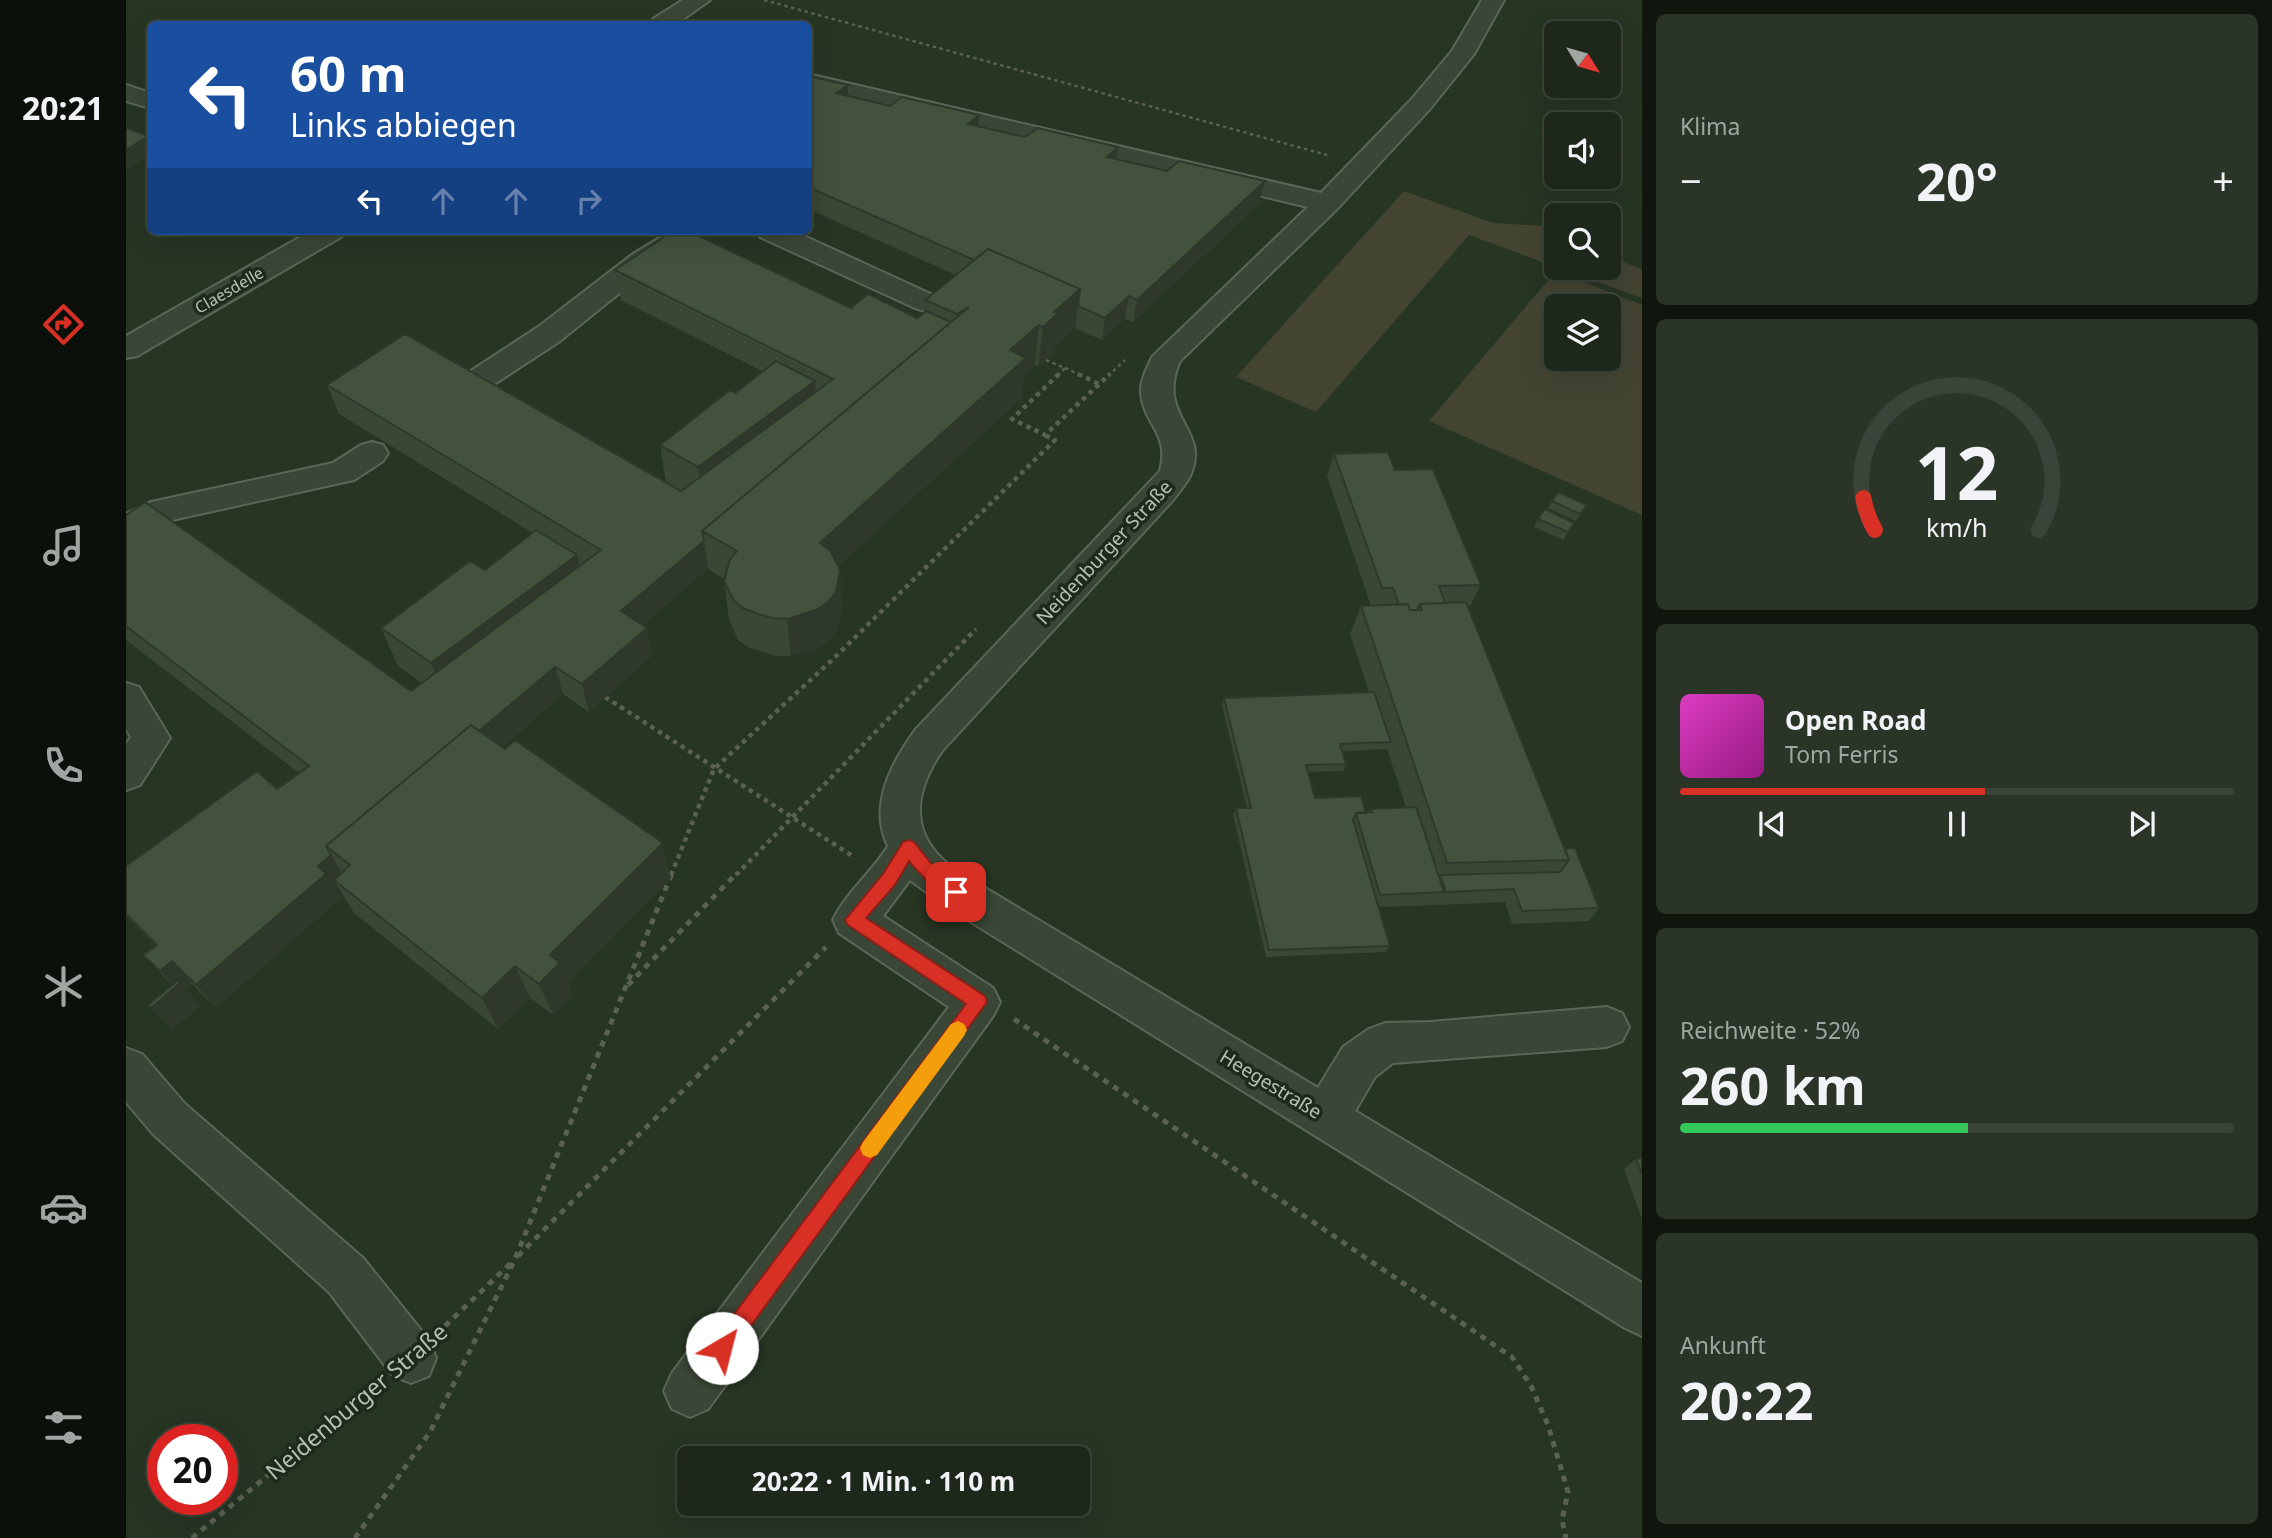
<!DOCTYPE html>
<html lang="de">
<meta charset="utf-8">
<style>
body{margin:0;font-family:"Noto Sans",sans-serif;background:#2a3427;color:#f1f3f6;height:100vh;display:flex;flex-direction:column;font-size:26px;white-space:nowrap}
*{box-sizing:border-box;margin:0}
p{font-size:23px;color:#a0a6a2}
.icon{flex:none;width:38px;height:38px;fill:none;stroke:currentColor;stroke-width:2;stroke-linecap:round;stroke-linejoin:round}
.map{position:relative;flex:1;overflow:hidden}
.side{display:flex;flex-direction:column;gap:14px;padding:14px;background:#10160e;width:630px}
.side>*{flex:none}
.guide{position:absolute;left:21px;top:21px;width:665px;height:214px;border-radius:10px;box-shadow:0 7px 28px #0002,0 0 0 2px #3b4439;background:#1a4fa0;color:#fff;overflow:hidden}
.needle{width:46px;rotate:127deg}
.buttons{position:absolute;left:1418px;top:21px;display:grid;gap:14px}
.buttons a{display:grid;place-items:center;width:77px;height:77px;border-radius:10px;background:#1d281a;box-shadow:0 7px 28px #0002,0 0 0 2px #3b4439;font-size:35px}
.speed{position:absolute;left:21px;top:1424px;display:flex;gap:14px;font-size:35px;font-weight:700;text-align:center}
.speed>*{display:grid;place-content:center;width:91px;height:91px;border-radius:50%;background:#1d281a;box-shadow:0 7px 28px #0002,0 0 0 2px #3b4439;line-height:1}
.speed .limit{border:10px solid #d22;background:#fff;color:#111}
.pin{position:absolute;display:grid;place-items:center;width:60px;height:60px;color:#fff;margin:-30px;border-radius:14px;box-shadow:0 4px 10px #0006}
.me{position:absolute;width:77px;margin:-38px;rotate:37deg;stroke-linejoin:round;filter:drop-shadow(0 0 5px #0008)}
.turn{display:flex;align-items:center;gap:24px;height:147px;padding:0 28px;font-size:32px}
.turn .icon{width:91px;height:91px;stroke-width:2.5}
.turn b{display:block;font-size:49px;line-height:60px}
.lanes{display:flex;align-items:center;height:66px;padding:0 28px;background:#0003;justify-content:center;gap:35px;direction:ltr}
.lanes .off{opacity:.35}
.big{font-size:52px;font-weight:700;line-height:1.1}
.side .widget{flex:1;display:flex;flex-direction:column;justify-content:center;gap:10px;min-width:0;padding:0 24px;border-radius:10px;background:#2a3427}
.side .dial{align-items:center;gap:0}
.dial svg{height:182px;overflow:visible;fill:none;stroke:#3b4439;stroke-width:7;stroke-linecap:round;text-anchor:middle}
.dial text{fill:#f1f3f6;stroke:none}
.song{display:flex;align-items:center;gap:21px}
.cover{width:84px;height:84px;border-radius:10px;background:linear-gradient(135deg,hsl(310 70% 55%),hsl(310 70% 35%))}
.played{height:7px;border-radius:4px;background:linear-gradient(90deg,#d93025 55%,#3b4439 55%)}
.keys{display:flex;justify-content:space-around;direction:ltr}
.heat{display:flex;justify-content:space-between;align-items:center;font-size:38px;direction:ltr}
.charge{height:10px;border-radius:5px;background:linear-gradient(90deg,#34c759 52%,#3b4439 0)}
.trip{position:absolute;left:551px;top:1446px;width:413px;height:70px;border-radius:10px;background:#1d281a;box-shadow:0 7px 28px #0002,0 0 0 2px #3b4439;font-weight:700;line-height:70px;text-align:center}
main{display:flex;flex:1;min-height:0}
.menu{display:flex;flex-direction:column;width:126px;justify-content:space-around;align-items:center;background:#0c100a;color:#a0a6a2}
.menu .icon{width:49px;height:49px}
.menu .active{color:#d93025}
.menu b{font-size:32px;color:#f1f3f6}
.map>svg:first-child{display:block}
.green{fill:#443;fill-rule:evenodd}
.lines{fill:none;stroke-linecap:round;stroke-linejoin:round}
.minor-casing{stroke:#5a6656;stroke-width:4}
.path-far2{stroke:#5b6150;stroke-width:2.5;stroke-dasharray:3.5 3.5;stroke-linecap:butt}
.path-far1{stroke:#5b6150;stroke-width:4.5;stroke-dasharray:4.5 4.5;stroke-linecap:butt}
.path{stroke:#5b6150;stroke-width:5;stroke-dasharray:6 6;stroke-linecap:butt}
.minor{fill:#3a4636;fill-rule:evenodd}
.wall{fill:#394734;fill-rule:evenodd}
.shaded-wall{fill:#2e392b}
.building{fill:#42523d;stroke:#2e392b;stroke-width:2}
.route{fill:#d93025;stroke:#8d1f18;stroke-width:2}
.slow{fill:#f59e0b}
.labels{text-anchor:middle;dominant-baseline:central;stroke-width:7;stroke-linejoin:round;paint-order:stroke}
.far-street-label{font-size:16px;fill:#b4c2b1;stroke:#1f2a1c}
.street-label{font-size:19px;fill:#b4c2b1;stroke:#1f2a1c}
.near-street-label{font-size:23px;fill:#b4c2b1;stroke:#1f2a1c}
</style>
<main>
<nav class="menu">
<b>20:21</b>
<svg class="icon active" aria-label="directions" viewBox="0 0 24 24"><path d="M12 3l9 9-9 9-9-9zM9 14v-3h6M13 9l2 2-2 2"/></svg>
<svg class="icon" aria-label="music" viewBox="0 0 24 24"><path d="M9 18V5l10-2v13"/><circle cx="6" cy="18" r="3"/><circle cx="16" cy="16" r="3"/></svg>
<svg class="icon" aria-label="phone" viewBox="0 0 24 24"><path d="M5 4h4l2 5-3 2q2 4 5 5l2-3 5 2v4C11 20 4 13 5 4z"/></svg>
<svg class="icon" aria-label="climate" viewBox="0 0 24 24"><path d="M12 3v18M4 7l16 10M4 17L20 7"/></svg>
<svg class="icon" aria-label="car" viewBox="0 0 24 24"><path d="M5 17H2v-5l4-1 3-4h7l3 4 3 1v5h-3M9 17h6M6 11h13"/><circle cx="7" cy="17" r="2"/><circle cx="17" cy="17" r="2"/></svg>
<svg class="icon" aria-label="filters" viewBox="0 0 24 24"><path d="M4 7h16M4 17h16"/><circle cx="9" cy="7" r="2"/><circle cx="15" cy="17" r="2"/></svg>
</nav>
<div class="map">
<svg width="1516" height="1538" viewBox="0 0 1516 1538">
<rect width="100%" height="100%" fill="#273523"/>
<!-- green -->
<path class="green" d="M 1278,191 L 1367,223 L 1419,226 L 1430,231 L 1430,267 L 1343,235 L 1190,412 L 1110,377 Z
M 1482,255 L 1516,270 L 1516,298 L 1433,268 L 1482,268 Z
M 1430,271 L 1516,305 L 1516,515 L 1303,421 ZM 1430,306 L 1482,306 L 1482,359 L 1430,359 Z"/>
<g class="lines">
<!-- minor casing -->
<g class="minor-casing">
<path id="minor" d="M 557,0 L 584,0 L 550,24 L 524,24 L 527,19 Z
M 1356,0 L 1378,0 L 1348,54 L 1303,110 L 1211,209 L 1054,361 C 1030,416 1082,428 1066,471 C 1063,482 1054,490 1048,499 L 816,751 C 786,795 783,838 831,871 L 1192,1088 L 1217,1047 L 1243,1029 L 1259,1023 L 1304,1022 L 1481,1007 L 1496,1013 L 1503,1027 L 1496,1041 L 1481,1047 L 1267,1063 L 1249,1077 L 1229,1111 L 1516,1283 L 1516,1336 L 1499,1328 L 816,904 L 784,880 L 757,916 L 867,988 L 874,1002 L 867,1016 L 582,1409 L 564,1417 L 546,1409 L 538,1391 L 546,1373 L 823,1007 L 713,933 L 707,920 C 720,893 746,872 762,846 C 742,805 766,762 790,729 L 1034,471 C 1044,432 1018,426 1015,393 C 1014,380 1021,369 1026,357 L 1182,207 L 682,88 L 682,74 L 1195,193 L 1285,100 L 1326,51 Z
M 0,85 L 24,93 L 24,108 L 0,101 Z
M 185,231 L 219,231 L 215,237 L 11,356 L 0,358 L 0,336 Z
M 545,231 L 578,231 L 574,237 L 527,266 L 434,341 L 347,398 L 336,401 L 325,398 L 321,391 L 325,384 L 412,327 L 507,254 Z
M 630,231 L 667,231 L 809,296 L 814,302 L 809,308 L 799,311 L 789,308 L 634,237 Z
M 246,442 L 257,445 L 262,453 L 257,461 L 228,480 L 46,520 L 0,540 L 0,514 L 25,502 L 207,463 L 235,445 Z
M 0,683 L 13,687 L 44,738 L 14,785 L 0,790 L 0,744 L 5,737 L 0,729 Z
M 0,1048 L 16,1054 L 59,1104 L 237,1258 L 303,1340 L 310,1358 L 303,1376 L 285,1383 L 267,1376 L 203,1292 L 27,1134 L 0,1102 Z"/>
</g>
<!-- path-far2 -->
<path class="path-far2" d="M 638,0 L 1201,155
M 920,360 L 939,368 L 931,376
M 939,368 L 956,376
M 982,376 L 999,360"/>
<!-- path-far1 -->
<path class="path-far1" d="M 933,374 L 886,419 L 919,435 L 984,374
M 952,374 L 973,384
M 479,697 L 728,857
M 545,875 L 588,769 L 705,661 L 929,440 L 919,435
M 610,875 L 850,629"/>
<!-- path -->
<path class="path" d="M 502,985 L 611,873
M 888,1019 L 1386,1357 L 1405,1386 L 1422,1425 L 1442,1492 L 1436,1520 L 1440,1538
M 392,1256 L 700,947
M 319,1326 L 386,1262
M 66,1538 L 249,1387
M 229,1538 L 304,1432 L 389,1259 L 546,873"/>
<!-- minor -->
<use href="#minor" class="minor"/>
</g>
<!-- wall -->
<path class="wall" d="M 682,76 L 722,95 L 899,137 L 992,147 L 991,159 L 1133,204 L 1007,322 L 999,319 L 976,340 L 949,328 L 928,348 L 927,353 L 912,367 L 909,365 L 898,374 L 896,398 L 712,566 L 714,570 L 716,608 L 711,630 L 703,640 L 693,648 L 665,656 L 649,656 L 622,647 L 612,640 L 603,619 L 598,579 L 582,569 L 517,625 L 527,655 L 463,712 L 437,694 L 376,747 L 545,878 L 442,982 L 447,995 L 427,1015 L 404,998 L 372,1029 L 228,913 L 212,887 L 210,889 L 215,898 L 90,1008 L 66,984 L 60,989 L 74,1006 L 46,1030 L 22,1005 L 46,985 L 17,955 L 30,946 L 0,916 L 0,866 L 151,789 L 173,773 L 0,640 L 0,515 L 285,691 L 296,683 L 272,666 L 255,628 L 359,570 L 407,533 L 213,414 L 201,385 L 540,483 L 534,445 L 609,393 L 636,371 L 495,300 L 489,270 L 725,308 L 791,318 L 799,312 L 799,300 L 830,275 L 682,209 Z
M 1208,454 L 1269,470 L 1355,585 L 1344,606 L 1342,607 L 1439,849 L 1473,908 L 1463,921 L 1386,924 L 1379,902 L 1312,905 L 1311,903 L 1310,905 L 1253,907 L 1264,946 L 1260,952 L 1140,957 L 1107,815 L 1110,808 L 1121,808 L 1096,705 L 1098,698 L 1243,692 L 1224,634 L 1235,606 L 1245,606 L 1201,476 ZM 1261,749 L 1280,807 L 1244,809 L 1242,812 L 1240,813 L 1189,798 L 1182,772 L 1217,771 L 1220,764 L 1217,751 Z
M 1426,501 L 1461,505 L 1450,521 L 1422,508 Z
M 1412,519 L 1444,530 L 1437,540 L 1408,527 Z
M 1516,1158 L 1516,1219 L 1498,1169 L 1510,1159 Z"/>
<!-- shaded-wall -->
<path class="shaded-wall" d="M 722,85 L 722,107 L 710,93 Z
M 853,115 L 852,137 L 842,124 Z
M 23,136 L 24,140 L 24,155 L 0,170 L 0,150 Z
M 992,147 L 989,169 L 981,157 Z
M 1139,181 L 1133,204 L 1007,322 L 1011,300 Z
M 954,289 L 949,329 L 928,348 L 927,353 L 912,367 L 917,327 L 928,312 Z
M 1003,296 L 999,319 L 976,340 L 979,318 Z
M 913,325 L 909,365 L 898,374 L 896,398 L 696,582 L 694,543 L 884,350 Z
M 689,381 L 691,421 L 578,506 L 572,467 Z
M 578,541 L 582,569 L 501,639 L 495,611 Z
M 451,555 L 461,594 L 320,700 L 305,663 Z
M 714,570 L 716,608 L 711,630 L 703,640 L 693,648 L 665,656 L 661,619 Z
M 521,628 L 527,655 L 463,712 L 456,684 Z
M 429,667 L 437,694 L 229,873 L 224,865 L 208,853 Z
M 537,843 L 545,878 L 442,982 L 447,995 L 427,1015 L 413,984 L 424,955 Z
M 205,855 L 220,880 L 208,880 L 212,887 L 210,889 L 215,898 L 90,1008 L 70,985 L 192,866 Z
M 46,961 L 66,984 L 60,989 L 74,1006 L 46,1030 L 25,1008 L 49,987 L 34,971 Z
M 389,966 L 404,998 L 372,1029 L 356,998 Z"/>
<!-- building -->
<path class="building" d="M 682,76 L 722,85 L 710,93 L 764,106 L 776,97 L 853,115 L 842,124 L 899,137 L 912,128 L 992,147 L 981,157 L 1041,171 L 1053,161 L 1139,181 L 1011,300 L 1003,296 L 979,318 L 952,306 L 954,289 L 862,249 L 848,260 L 682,187 Z
M 0,128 L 23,136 L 0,150 Z
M 547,231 L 562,231 L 725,308 L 742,294 L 791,318 L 800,311 L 825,322 L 576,531 L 578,541 L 495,611 L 521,628 L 456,684 L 429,667 L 353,731 L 345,725 L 200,846 L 205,855 L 192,866 L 200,874 L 70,985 L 46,961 L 34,971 L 17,955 L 31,945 L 0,914 L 0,866 L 131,771 L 151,789 L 183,766 L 0,626 L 0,515 L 19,502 L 285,691 L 475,550 L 201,385 L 279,334 L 555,491 L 707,379 L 489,270 Z
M 862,249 L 954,289 L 928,312 L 932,313 L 917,327 L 913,325 L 884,350 L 900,358 L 694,543 L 704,550 L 714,570 L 710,592 L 702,602 L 690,610 L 661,619 L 645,618 L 618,609 L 608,601 L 598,581 L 604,559 L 611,551 L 576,531 L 843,307 L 831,314 L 799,300 Z
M 650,361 L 689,381 L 572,467 L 534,445 L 604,390 L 609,393 Z
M 1262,452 L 1269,470 L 1307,469 L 1355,585 L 1313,586 L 1319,603 L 1294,604 L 1291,610 L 1284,610 L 1282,604 L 1273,605 L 1267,588 L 1256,588 L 1208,454 Z
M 1432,492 L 1461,505 L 1454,514 L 1426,501 Z
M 1419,509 L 1448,523 L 1442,532 L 1412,519 Z
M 410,530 L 451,555 L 305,663 L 255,628 L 344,561 L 359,570 Z
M 1340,602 L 1443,860 L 1321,863 L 1235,606 L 1282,604 L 1284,610 L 1296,610 L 1294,604 Z
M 1248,692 L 1265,742 L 1214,744 L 1220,764 L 1180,765 L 1189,798 L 1235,796 L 1240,813 L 1230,813 L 1227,820 L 1264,946 L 1143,950 L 1110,808 L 1125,808 L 1098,698 Z
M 345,725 L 379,749 L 389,740 L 537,843 L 424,955 L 434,963 L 413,984 L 389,966 L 356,998 L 208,880 L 224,865 L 200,846 Z
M 1290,807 L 1318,892 L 1254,895 L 1230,813 L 1246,812 L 1244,809 Z
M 1449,848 L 1473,908 L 1396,911 L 1388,889 L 1320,892 L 1314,875 L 1434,872 L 1443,860 L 1439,849 Z
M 52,980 L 54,983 L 25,1008 L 22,1005 Z
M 1516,1158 L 1516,1174 L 1510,1159 Z"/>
<!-- route -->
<path class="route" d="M 783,840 L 788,842 L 808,867 L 836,887 L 839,892 L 836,897 C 819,903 793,873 783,861 L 769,885 L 740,918 L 859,996 L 861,1002 L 603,1356 L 596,1359 L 588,1356 L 585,1348 L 588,1341 L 840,1004 L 722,925 L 719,920 L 757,874 L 777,842 Z"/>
<!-- slow -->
<path class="slow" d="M 832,1021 L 838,1024 L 841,1030 L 838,1036 L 751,1155 L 744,1158 L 737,1155 L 734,1148 L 737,1142 L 825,1024 Z"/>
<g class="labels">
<!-- far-street labels -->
<g class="far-street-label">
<text transform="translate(103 290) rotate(-30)">Claesdelle</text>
</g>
<!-- street labels -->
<g class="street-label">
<text transform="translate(978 552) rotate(-47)">Neidenburger Straße</text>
<text transform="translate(1145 1084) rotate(31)">Heegestraße</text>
</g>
<!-- near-street labels -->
<g class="near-street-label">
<text transform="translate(230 1401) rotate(-40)">Neidenburger Straße</text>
</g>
</g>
</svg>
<div class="buttons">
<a><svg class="needle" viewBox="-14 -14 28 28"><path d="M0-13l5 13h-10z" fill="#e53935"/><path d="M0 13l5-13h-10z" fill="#a0a6a2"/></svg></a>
<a><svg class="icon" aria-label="sound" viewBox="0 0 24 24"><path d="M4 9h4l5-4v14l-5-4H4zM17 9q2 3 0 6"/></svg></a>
<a><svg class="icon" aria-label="search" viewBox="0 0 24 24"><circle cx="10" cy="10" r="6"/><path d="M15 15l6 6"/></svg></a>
<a><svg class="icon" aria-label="layers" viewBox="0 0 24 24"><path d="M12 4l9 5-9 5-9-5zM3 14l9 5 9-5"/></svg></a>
</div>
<div class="speed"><div class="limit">20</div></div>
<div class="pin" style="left:830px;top:892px;background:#d93025"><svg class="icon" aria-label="arrive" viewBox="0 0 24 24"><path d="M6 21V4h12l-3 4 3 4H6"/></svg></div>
<svg class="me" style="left:596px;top:1348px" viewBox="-20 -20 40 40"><circle r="19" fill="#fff"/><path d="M0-13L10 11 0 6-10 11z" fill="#d93025"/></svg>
<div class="trip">20:22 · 1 Min. · 110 m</div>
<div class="guide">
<div class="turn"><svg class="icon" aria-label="left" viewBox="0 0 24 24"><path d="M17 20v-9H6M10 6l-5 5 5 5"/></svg><div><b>60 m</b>Links abbiegen</div></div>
<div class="lanes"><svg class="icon" aria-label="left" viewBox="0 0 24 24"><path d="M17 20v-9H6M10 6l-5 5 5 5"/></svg><svg class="icon off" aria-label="ahead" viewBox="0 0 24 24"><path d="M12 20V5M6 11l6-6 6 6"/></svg><svg class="icon off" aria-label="ahead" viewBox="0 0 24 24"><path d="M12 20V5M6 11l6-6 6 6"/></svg><svg class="icon off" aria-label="right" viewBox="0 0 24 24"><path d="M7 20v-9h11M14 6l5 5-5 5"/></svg></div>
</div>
</div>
<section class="side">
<div class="widget"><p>Klima</p>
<div class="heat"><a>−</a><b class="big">20°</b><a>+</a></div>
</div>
<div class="widget dial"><svg viewBox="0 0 100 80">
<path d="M14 69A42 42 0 1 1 86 69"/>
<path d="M14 69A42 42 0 0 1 9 55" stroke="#d93025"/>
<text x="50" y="56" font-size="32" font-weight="700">12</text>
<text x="50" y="72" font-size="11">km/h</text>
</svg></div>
<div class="widget">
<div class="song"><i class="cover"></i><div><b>Open Road</b><p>Tom Ferris</p></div></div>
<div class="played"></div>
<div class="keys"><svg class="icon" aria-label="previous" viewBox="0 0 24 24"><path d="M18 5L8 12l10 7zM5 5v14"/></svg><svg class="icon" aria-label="pause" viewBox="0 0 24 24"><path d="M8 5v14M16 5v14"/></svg><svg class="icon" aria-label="next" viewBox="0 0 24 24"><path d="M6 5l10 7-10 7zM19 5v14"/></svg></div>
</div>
<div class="widget"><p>Reichweite · 52%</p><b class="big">260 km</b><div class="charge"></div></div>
<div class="widget"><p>Ankunft</p><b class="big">20:22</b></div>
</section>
</main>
